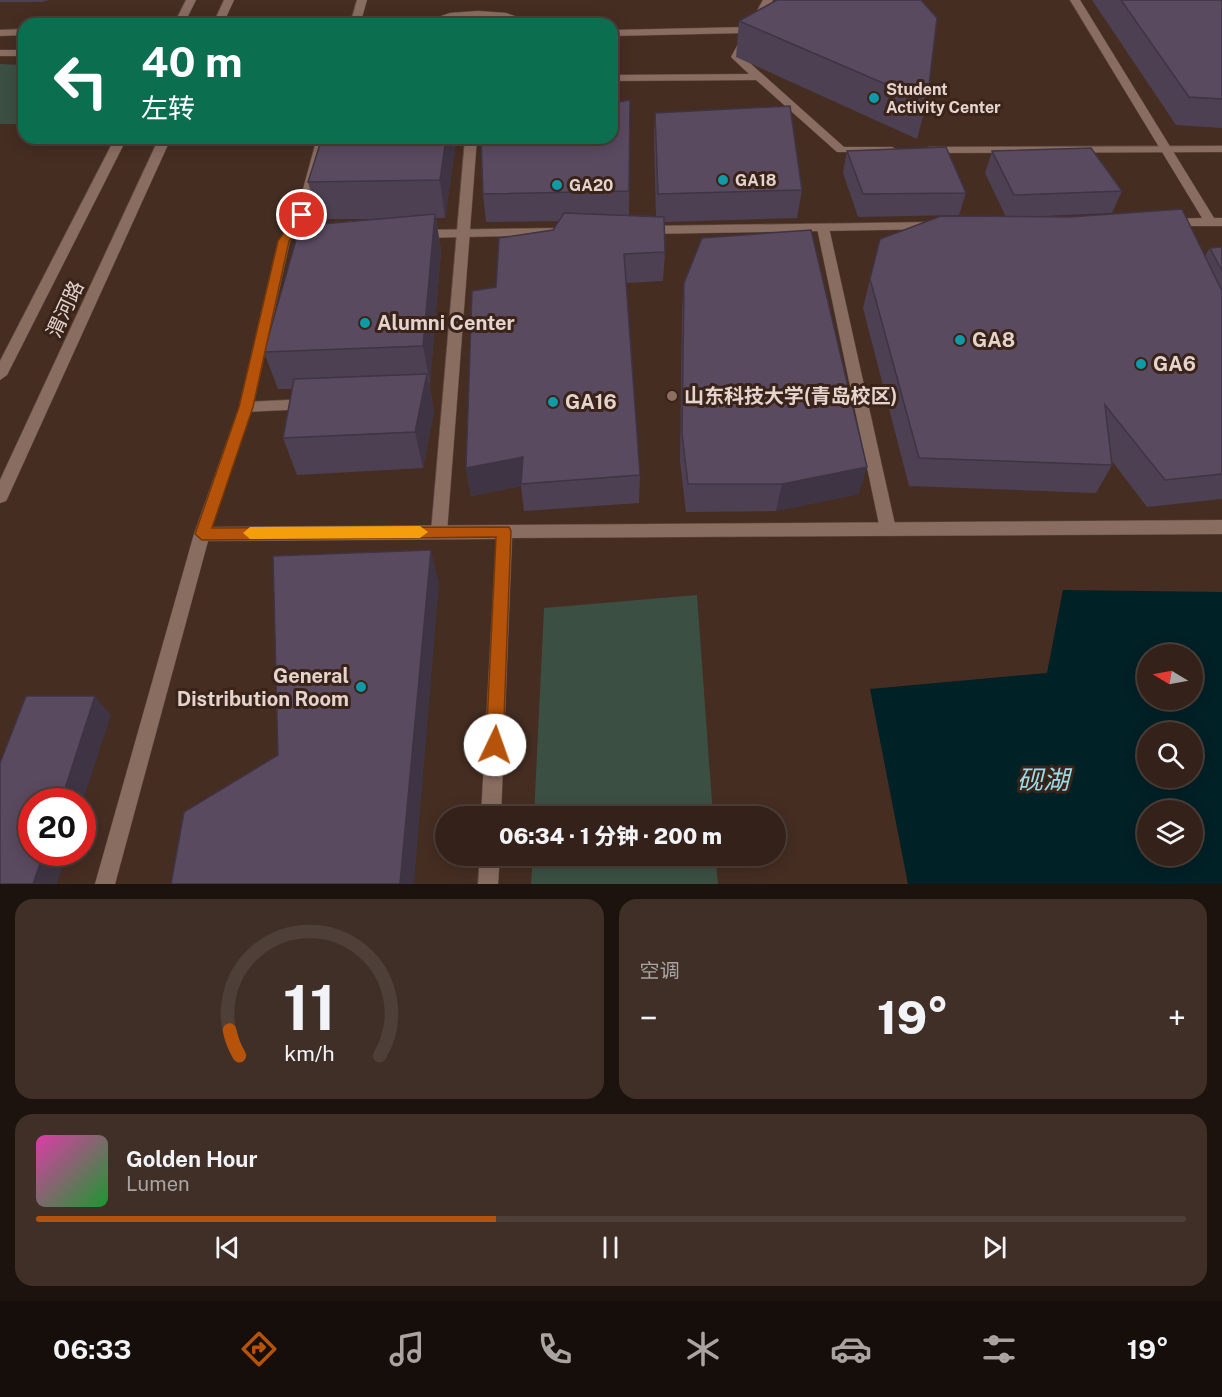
<!DOCTYPE html>
<html lang="zh">
<meta charset="utf-8">
<style>
body{margin:0;font-family:"Public Sans","Noto Sans SC",sans-serif;background:#3f2f27;color:#f1f3f6;height:100vh;display:flex;flex-direction:column;font-size:22px;white-space:nowrap}
*{box-sizing:border-box;margin:0}
p{font-size:20px;color:#a9a4a2}
.icon{flex:none;width:33px;height:33px;fill:none;stroke:currentColor;stroke-width:2;stroke-linecap:round;stroke-linejoin:round}
.map{position:relative;height:884px;overflow:hidden}
.side{display:flex;flex-direction:column;gap:15px;padding:15px;background:#1d130e;flex:1}
.side>*{flex:none}
.banner{position:absolute;left:18px;top:18px;width:600px;height:126px;border-radius:18px;box-shadow:0 3px 15px #0003,0 0 0 2px #4e3f39;background:#0b6e4f;color:#fff;overflow:hidden}
.needle{width:39px;rotate:280deg}
.controls{position:absolute;left:1137px;top:644px;display:grid;gap:12px}
.controls a{display:grid;place-items:center;width:66px;height:66px;border-radius:50%;background:#34221a;box-shadow:0 3px 15px #0003,0 0 0 2px #4e3f39;font-size:30px}
.speed{position:absolute;left:18px;top:788px;display:flex;gap:12px;font-size:30px;font-weight:700;text-align:center}
.speed>*{display:grid;place-content:center;width:78px;height:78px;border-radius:50%;background:#34221a;box-shadow:0 3px 15px #0003,0 0 0 2px #4e3f39;line-height:1}
.speed .limit{border:9px solid #d22;background:#fff;color:#111}
.pin{position:absolute;display:grid;place-items:center;width:51px;height:51px;color:#fff;margin:-26px;border:3px solid #fff;border-radius:50%;box-shadow:0 2px 6px #0007}
.me{position:absolute;width:66px;margin:-33px;rotate:3deg;stroke-linejoin:round;filter:drop-shadow(0 0 4px #0008)}
.turn{display:flex;align-items:center;gap:21px;height:126px;padding:0 24px;font-size:27px}
.turn .icon{width:78px;height:78px;stroke-width:2.5}
.turn b{display:block;font-size:42px;line-height:51px}
.big{font-size:45px;font-weight:800;line-height:1.1}
.side .card{flex:1;display:flex;flex-direction:column;justify-content:center;gap:9px;min-width:0;padding:0 21px;border-radius:18px;background:#3f2f27}
.side .dial{align-items:center;gap:0}
.dial svg{height:156px;overflow:visible;fill:none;stroke:#4e3f39;stroke-width:7;stroke-linecap:round;text-anchor:middle}
.dial text{fill:#f1f3f6;stroke:none}
.song{display:flex;align-items:center;gap:18px}
.cover{width:72px;height:72px;border-radius:9px;background:linear-gradient(135deg,hsl(320 70% 55%),hsl(130 70% 35%))}
.played{height:6px;border-radius:3px;background:linear-gradient(90deg,#b45309 40%,#4e3f39 40%)}
.keys{display:flex;justify-content:space-around;direction:ltr}
.heat{display:flex;justify-content:space-between;align-items:center;font-size:33px;direction:ltr}
.side .tiles{flex:1;display:grid;gap:15px;grid-template-columns:1fr 1fr}
.card:last-child{grid-column:span 2}
.trip{position:absolute;left:435px;top:806px;width:351px;height:60px;border-radius:30px;background:#34221a;box-shadow:0 3px 15px #0003,0 0 0 2px #4e3f39;font-weight:800;line-height:60px;text-align:center}
.tab-bar{display:flex;height:96px;justify-content:space-around;align-items:center;background:#150e0a;color:#a9a4a2}
.tab-bar .icon{width:42px;height:42px}
.tab-bar .on{color:#b45309}
.tab-bar b{font-size:27px;color:#f1f3f6}
.map>svg:first-child{display:block}
.green{fill:#3b5043}
.water{fill:#002126;fill-rule:evenodd}
.lines{fill:none;stroke-linecap:round;stroke-linejoin:round}
.lane-casing{stroke:#5f4a41;stroke-width:1}
.street-casing{stroke:#5f4a41;stroke-width:1}
.secondary-casing{stroke:#5f4a41;stroke-width:1}
.lane{fill:#896d61;fill-rule:evenodd}
.street{fill:#896d61;fill-rule:evenodd}
.secondary{fill:#896d61;fill-rule:evenodd}
.wall{fill:#4d4053}
.shaded-wall{fill:#3f3443}
.building{fill:#5a4a60;stroke:#3f3443;stroke-width:1.5}
.route{fill:#b45309;stroke:#753606;stroke-width:1.5}
.slow{fill:#f59e0b}
.culture-dot{fill:#0f9aa8;stroke:#3a2319;stroke-width:2}
.education-dot{fill:#8d6e63;stroke:#3a2319;stroke-width:2}
.labels{text-anchor:middle;dominant-baseline:central;stroke-width:6;stroke-linejoin:round;paint-order:stroke}
.far-poi-label{font-size:16px;font-weight:bold;fill:#e4d4cd;stroke:#3a2319;text-anchor:start}
.street-label{font-size:20px;fill:#e4d4cd;stroke:#3a2319}
.poi-label{font-size:20px;font-weight:bold;fill:#e4d4cd;stroke:#3a2319;text-anchor:start}
.near-water-label{font-size:26px;font-style:italic;fill:#98dce8;stroke:#3a2319}
</style>
<div class="map">
<svg width="1222" height="884" viewBox="0 0 1222 884">
<rect width="100%" height="100%" fill="#452d22"/>
<!-- green -->
<path class="green" d="M 0,64 L 24,65 L 24,124 L 0,124 Z
M 697,595 L 713,816 L 534,816 L 544,608 Z
M 533,855 L 715,855 L 718,884 L 531,884 Z"/>
<!-- water -->
<path class="water" d="M 1063,590 L 1222,592 L 1222,884 L 908,884 L 870,689 L 1047,673 ZM 1148,654 L 1192,654 L 1192,699 L 1148,699 ZM 1148,732 L 1192,732 L 1192,777 L 1148,777 ZM 1148,810 L 1192,810 L 1192,855 L 1148,855 Z"/>
<g class="lines">
<!-- lane casing -->
<g class="lane-casing">
<path id="lane" d="M 357,0 L 367,0 L 360,24 L 350,24 Z
M 1070,0 L 1080,0 L 1214,218 L 1222,218 L 1222,226 L 1164,226 L 1162,223 L 1168,219 L 1202,218 Z
M 317,138 L 329,138 L 308,214 L 324,233 L 331,237 L 325,241 L 317,240 L 302,223 L 290,241 L 253,407 L 212,527 L 1222,520 L 1222,534 L 512,538 L 501,816 L 481,816 L 496,539 L 208,541 L 115,884 L 95,884 L 194,534 L 239,407 L 278,241 L 296,215 Z
M 934,222 L 938,223 L 938,229 L 646,234 L 640,230 L 646,226 Z
M 559,228 L 563,229 L 563,235 L 418,238 L 412,234 L 418,230 Z
M 480,855 L 500,855 L 498,884 L 478,884 Z"/>
</g>
<!-- street casing -->
<g class="street-casing">
<path id="street" d="M 763,0 L 773,0 L 742,56 L 844,147 L 892,147 L 898,150 L 896,152 L 837,152 L 756,80 L 612,81 L 612,75 L 749,74 L 731,57 L 744,33 L 612,36 L 612,30 L 748,27 Z
M 478,11 L 506,13 L 538,24 L 478,16 L 418,24 L 450,13 Z
M 465,138 L 477,138 L 447,532 L 445,537 L 439,539 L 433,537 L 431,532 Z
M 1222,146 L 1222,152 L 928,153 L 922,150 L 928,147 Z
M 823,224 L 829,228 L 896,529 L 894,534 L 888,536 L 882,534 L 880,529 L 817,228 Z
M 309,399 L 316,404 L 309,409 L 246,412 L 239,407 L 246,402 Z"/>
</g>
<!-- secondary casing -->
<g class="secondary-casing">
<path id="secondary" d="M 186,0 L 196,0 L 184,24 L 174,24 Z
M 224,0 L 234,0 L 223,24 L 213,24 Z
M 24,29 L 24,35 L 0,36 L 0,30 Z
M 0,50 L 24,50 L 24,56 L 0,56 Z
M 115,138 L 127,138 L 7,375 L 0,380 L 0,361 Z
M 159,138 L 171,138 L 8,497 L 6,501 L 0,503 L 0,480 Z"/>
</g>
<!-- lane -->
<use href="#lane" class="lane"/>
<!-- street -->
<use href="#street" class="street"/>
<!-- secondary -->
<use href="#secondary" class="secondary"/>
</g>
<!-- wall -->
<path class="wall" d="M 0,0 L 49,0 L 42,2 L 0,2 Z
M 1092,0 L 1222,0 L 1222,128 L 1176,125 Z
M 739,21 L 927,102 L 917,139 L 736,57 Z
M 630,100 L 629,215 L 656,216 L 654,141 L 655,113 L 802,190 L 797,218 L 664,222 L 665,252 L 663,281 L 626,283 L 640,475 L 639,503 L 524,511 L 521,486 L 471,496 L 466,468 L 496,287 L 553,230 L 559,221 L 486,222 L 483,194 Z
M 456,143 L 445,218 L 436,218 L 441,251 L 430,383 L 429,383 L 434,411 L 423,468 L 297,475 L 283,438 L 292,389 L 278,389 L 264,352 L 380,219 L 318,219 L 308,182 Z
M 847,151 L 966,193 L 959,215 L 858,217 L 843,173 Z
M 992,151 L 1122,191 L 1112,213 L 1019,217 L 1205,256 L 1210,248 L 1222,247 L 1222,499 L 1147,507 L 1112,461 L 1112,465 L 1096,493 L 909,486 L 863,308 L 880,239 L 1006,217 L 985,173 Z
M 684,283 L 859,494 L 776,511 L 686,512 L 680,461 L 682,312 Z"/>
<!-- shaded-wall -->
<path class="shaded-wall" d="M 446,138 L 455,138 L 456,143 L 445,218 L 440,180 Z
M 435,214 L 441,251 L 430,383 L 423,346 Z
M 427,374 L 434,411 L 423,468 L 415,432 Z
M 523,457 L 521,486 L 471,496 L 466,468 Z
M 867,467 L 859,494 L 776,511 L 782,484 Z
M 431,550 L 439,584 L 414,884 L 400,884 Z
M 95,696 L 111,715 L 82,804 L 82,801 L 61,801 Z
M 44,852 L 67,852 L 57,884 L 33,884 Z"/>
<!-- building -->
<path class="building" d="M 777,0 L 921,0 L 937,18 L 927,102 L 739,21 Z
M 1121,0 L 1222,0 L 1222,99 L 1189,97 Z
M 630,100 L 629,191 L 483,194 L 481,138 L 612,138 L 612,103 Z
M 790,106 L 802,190 L 658,194 L 655,113 Z
M 322,138 L 446,138 L 440,180 L 308,182 Z
M 946,147 L 966,193 L 863,194 L 847,151 Z
M 1091,148 L 1122,191 L 1014,195 L 992,151 Z
M 1182,209 L 1222,291 L 1222,474 L 1165,480 L 1105,405 L 1112,465 L 919,458 L 870,279 L 880,239 L 941,216 L 1070,217 Z
M 564,213 L 664,217 L 665,252 L 624,254 L 640,475 L 521,484 L 523,457 L 466,468 L 472,291 L 496,287 L 499,238 L 553,230 Z
M 435,214 L 423,346 L 264,352 L 300,226 Z
M 811,230 L 867,467 L 782,484 L 688,484 L 682,434 L 684,283 L 702,238 Z
M 1222,247 L 1222,271 L 1210,248 Z
M 427,374 L 415,432 L 283,438 L 294,379 Z
M 431,550 L 400,884 L 171,884 L 184,812 L 278,755 L 273,556 Z
M 26,696 L 95,696 L 61,801 L 32,801 L 32,852 L 44,852 L 33,884 L 0,884 L 0,763 Z"/>
<!-- route -->
<path class="route" d="M 298,213 L 308,215 L 289,241 L 253,407 L 212,528 L 509,527 L 511,531 L 503,745 L 501,751 L 495,753 L 489,751 L 486,745 L 496,537 L 202,540 L 195,534 L 239,407 L 278,241 Z"/>
<!-- slow -->
<path class="slow" d="M 420,526 L 428,532 L 420,538 L 250,539 L 243,533 L 250,527 Z"/>
<!-- markers -->
<g class="culture-dot">
<circle cx="874" cy="98" r="6"/>
<circle cx="723" cy="180" r="6"/>
<circle cx="557" cy="185" r="6"/>
<circle cx="365" cy="323" r="6"/>
<circle cx="960" cy="340" r="6"/>
<circle cx="1141" cy="364" r="6"/>
<circle cx="553" cy="402" r="6"/>
<circle cx="361" cy="687" r="6"/>
</g>
<circle class="education-dot" cx="672" cy="396" r="6"/>
<g class="labels">
<!-- far-poi labels -->
<g class="far-poi-label">
<text x="886" y="89">Student<tspan x="886" dy="18">Activity Center</tspan></text>
<text x="735" y="180">GA18</text>
<text x="569" y="185">GA20</text>
</g>
<!-- street labels -->
<g class="street-label">
<text transform="translate(65 309) rotate(-65)">渭河路</text>
</g>
<!-- poi labels -->
<g class="poi-label">
<text x="377" y="323">Alumni Center</text>
<text x="972" y="340">GA8</text>
<text x="1153" y="364">GA6</text>
<text x="684" y="396">山东科技大学(青岛校区)</text>
<text x="565" y="402">GA16</text>
<text x="349" y="676" text-anchor="end">General<tspan x="349" dy="23">Distribution Room</tspan></text>
</g>
<!-- near-water labels -->
<g class="near-water-label">
<text x="1043" y="779">砚湖</text>
</g>
</g>
</svg>
<div class="controls">
<a><svg class="needle" viewBox="-14 -14 28 28"><path d="M0-13l5 13h-10z" fill="#e53935"/><path d="M0 13l5-13h-10z" fill="#a9a4a2"/></svg></a>
<a><svg class="icon" aria-label="search" viewBox="0 0 24 24"><circle cx="10" cy="10" r="6"/><path d="M15 15l6 6"/></svg></a>
<a><svg class="icon" aria-label="layers" viewBox="0 0 24 24"><path d="M12 4l9 5-9 5-9-5zM3 14l9 5 9-5"/></svg></a>
</div>
<div class="speed"><div class="limit">20</div></div>
<div class="pin" style="left:302px;top:215px;background:#d93025"><svg class="icon" aria-label="arrive" viewBox="0 0 24 24"><path d="M6 21V4h12l-3 4 3 4H6"/></svg></div>
<svg class="me" style="left:495px;top:745px" viewBox="-20 -20 40 40"><circle r="19" fill="#fff"/><path d="M0-13L10 11 0 6-10 11z" fill="#b45309"/></svg>
<div class="trip">06:34 · 1 分钟 · 200 m</div>
<div class="banner">
<div class="turn"><svg class="icon" aria-label="left" viewBox="0 0 24 24"><path d="M17 20v-9H6M10 6l-5 5 5 5"/></svg><div><b>40 m</b>左转</div></div>
</div>
</div>
<section class="side">
<div class="tiles">
<div class="card dial"><svg viewBox="0 0 100 80">
<path d="M14 69A42 42 0 1 1 86 69"/>
<path d="M14 69A42 42 0 0 1 9 56" stroke="#b45309"/>
<text x="50" y="56" font-size="32" font-weight="700">11</text>
<text x="50" y="72" font-size="11">km/h</text>
</svg></div>
<div class="card"><p>空调</p>
<div class="heat"><a>−</a><b class="big">19°</b><a>+</a></div>
</div>
<div class="card">
<div class="song"><i class="cover"></i><div><b>Golden Hour</b><p>Lumen</p></div></div>
<div class="played"></div>
<div class="keys"><svg class="icon" aria-label="previous" viewBox="0 0 24 24"><path d="M18 5L8 12l10 7zM5 5v14"/></svg><svg class="icon" aria-label="pause" viewBox="0 0 24 24"><path d="M8 5v14M16 5v14"/></svg><svg class="icon" aria-label="next" viewBox="0 0 24 24"><path d="M6 5l10 7-10 7zM19 5v14"/></svg></div>
</div>
</div>
</section>
<nav class="tab-bar">
<b>06:33</b>
<svg class="icon on" aria-label="directions" viewBox="0 0 24 24"><path d="M12 3l9 9-9 9-9-9zM9 14v-3h6M13 9l2 2-2 2"/></svg>
<svg class="icon" aria-label="music" viewBox="0 0 24 24"><path d="M9 18V5l10-2v13"/><circle cx="6" cy="18" r="3"/><circle cx="16" cy="16" r="3"/></svg>
<svg class="icon" aria-label="phone" viewBox="0 0 24 24"><path d="M5 4h4l2 5-3 2q2 4 5 5l2-3 5 2v4C11 20 4 13 5 4z"/></svg>
<svg class="icon" aria-label="climate" viewBox="0 0 24 24"><path d="M12 3v18M4 7l16 10M4 17L20 7"/></svg>
<svg class="icon" aria-label="car" viewBox="0 0 24 24"><path d="M5 17H2v-5l4-1 3-4h7l3 4 3 1v5h-3M9 17h6M6 11h13"/><circle cx="7" cy="17" r="2"/><circle cx="17" cy="17" r="2"/></svg>
<svg class="icon" aria-label="filters" viewBox="0 0 24 24"><path d="M4 7h16M4 17h16"/><circle cx="9" cy="7" r="2"/><circle cx="15" cy="17" r="2"/></svg>
<b>19°</b>
</nav>
